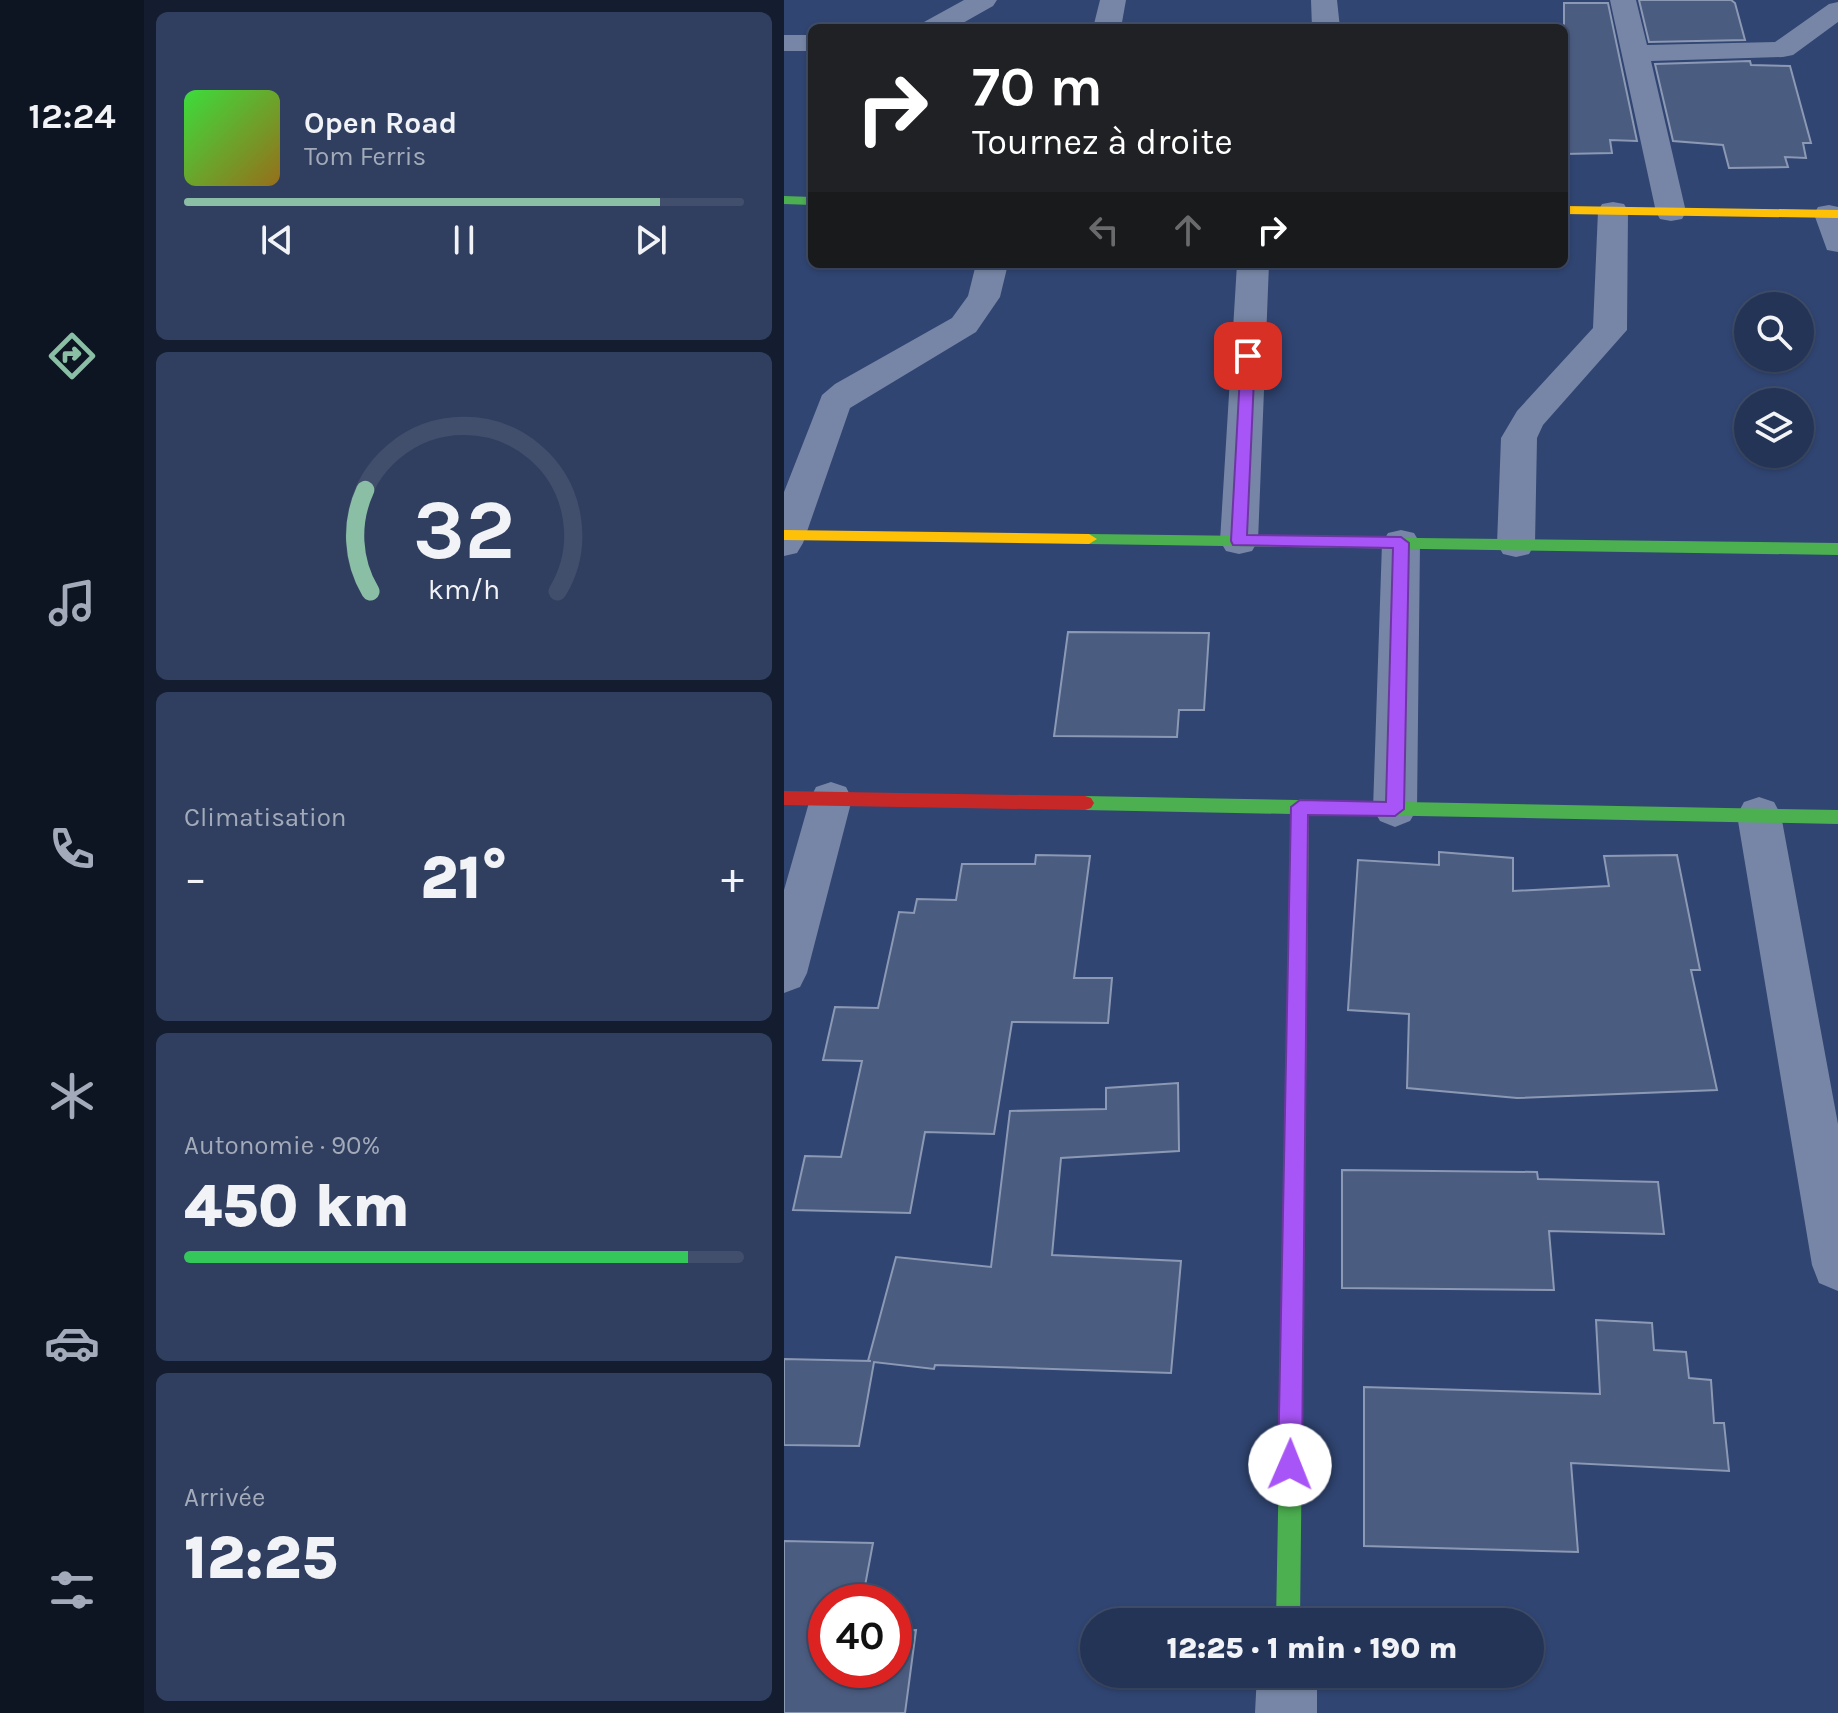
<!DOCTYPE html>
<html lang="fr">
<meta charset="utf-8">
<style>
body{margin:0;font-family:Karla,sans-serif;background:#303f60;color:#f1f3f6;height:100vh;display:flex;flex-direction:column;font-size:30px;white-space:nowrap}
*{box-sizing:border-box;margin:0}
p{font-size:26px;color:#a3aab9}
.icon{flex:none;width:44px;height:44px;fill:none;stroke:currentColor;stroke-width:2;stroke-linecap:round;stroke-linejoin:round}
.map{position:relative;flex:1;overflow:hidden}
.details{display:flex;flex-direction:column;gap:12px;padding:12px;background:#141d2f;width:640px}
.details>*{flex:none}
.top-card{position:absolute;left:24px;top:24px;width:760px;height:244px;border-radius:12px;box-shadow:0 2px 6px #0004,0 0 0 2px #414f6c;background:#202124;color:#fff;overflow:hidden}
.fabs{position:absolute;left:950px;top:292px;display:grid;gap:16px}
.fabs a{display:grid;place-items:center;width:80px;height:80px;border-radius:50%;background:#243456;box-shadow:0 2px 6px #0004,0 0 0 2px #414f6c;font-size:40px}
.speed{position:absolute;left:24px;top:1584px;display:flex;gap:16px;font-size:40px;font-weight:700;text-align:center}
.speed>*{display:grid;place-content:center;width:104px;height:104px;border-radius:50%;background:#243456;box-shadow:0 2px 6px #0004,0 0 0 2px #414f6c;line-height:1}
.speed .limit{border:12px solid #d22;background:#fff;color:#111}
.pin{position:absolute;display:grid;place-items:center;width:68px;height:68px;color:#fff;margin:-34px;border-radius:16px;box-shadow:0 4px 12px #0006}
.me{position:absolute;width:88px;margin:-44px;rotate:1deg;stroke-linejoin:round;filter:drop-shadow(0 0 6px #0008)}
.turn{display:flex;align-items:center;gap:28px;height:168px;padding:0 32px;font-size:36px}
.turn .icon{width:104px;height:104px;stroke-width:2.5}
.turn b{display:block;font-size:56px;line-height:68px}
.lanes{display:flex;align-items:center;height:76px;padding:0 32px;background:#0003;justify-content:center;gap:40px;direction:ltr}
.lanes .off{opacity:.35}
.big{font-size:60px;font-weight:800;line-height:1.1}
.details .widget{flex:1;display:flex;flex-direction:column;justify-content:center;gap:12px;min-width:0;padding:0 28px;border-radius:12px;background:#303f60}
.details .dial{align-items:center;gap:0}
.dial svg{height:208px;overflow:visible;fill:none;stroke:#414f6c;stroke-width:7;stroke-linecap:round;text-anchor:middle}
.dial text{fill:#f1f3f6;stroke:none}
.song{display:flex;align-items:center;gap:24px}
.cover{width:96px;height:96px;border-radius:12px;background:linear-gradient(135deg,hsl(120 70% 55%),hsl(40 70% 35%))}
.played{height:8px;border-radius:4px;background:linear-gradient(90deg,#8abfa5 85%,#414f6c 85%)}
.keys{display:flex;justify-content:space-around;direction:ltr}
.heat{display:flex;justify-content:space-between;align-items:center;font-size:44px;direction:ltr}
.charge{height:12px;border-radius:6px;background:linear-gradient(90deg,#34c759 90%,#414f6c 0)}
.trip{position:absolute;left:296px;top:1608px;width:464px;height:80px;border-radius:40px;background:#243456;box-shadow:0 2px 6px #0004,0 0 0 2px #414f6c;font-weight:800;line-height:80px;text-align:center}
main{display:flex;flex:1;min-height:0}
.dock{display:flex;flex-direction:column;width:144px;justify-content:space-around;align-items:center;background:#0e1522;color:#a3aab9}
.dock .icon{width:56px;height:56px}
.dock .current{color:#8abfa5}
.dock b{font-size:36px;color:#f1f3f6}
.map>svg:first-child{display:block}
.building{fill:#4b5c81;stroke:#8c99b4;stroke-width:2}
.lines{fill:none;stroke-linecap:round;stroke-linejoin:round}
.street{fill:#7786a6;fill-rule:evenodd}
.fast{fill:#4caf50;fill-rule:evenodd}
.slow{fill:#ffc107;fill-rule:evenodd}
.jam{fill:#c62828;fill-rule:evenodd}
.route{fill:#a855f7;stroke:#6d37a1;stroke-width:2}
</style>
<main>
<nav class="dock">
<b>12:24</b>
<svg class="icon current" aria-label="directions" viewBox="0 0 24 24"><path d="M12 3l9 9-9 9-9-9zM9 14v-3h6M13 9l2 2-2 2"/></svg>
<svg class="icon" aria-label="music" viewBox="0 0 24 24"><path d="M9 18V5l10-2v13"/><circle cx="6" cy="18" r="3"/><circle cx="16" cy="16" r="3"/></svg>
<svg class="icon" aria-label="phone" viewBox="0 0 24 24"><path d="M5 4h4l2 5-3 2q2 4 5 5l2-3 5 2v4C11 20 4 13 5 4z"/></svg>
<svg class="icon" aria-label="climate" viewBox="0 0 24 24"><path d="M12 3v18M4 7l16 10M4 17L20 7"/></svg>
<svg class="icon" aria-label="car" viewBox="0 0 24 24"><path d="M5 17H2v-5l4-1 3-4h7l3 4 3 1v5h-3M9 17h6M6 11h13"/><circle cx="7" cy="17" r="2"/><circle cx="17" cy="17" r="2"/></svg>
<svg class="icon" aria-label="filters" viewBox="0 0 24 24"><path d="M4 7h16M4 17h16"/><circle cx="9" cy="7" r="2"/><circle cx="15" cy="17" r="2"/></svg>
</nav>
<section class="details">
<div class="widget">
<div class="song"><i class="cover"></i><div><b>Open Road</b><p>Tom Ferris</p></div></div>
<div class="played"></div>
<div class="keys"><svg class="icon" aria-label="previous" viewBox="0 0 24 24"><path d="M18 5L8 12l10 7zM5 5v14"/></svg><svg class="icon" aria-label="pause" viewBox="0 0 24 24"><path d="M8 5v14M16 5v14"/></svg><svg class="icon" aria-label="next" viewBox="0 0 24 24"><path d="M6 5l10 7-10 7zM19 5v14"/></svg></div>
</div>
<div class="widget dial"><svg viewBox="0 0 100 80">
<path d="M14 69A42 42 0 1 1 86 69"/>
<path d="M14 69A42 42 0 0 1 12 30" stroke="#8abfa5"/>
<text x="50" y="56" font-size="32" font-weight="700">32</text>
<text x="50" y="72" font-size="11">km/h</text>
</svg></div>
<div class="widget"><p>Climatisation</p>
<div class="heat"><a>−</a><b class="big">21°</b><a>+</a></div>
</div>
<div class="widget"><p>Autonomie · 90%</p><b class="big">450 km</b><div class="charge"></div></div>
<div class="widget"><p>Arrivée</p><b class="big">12:25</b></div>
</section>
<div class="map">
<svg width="1054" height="1713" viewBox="0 0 1054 1713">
<rect width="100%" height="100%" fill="#304572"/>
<!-- building -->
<path class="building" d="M 855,0 L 947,0 L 951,3 L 961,40 L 865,42 Z
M 780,3 L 824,3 L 853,141 L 826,140 L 828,153 L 780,154 Z
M 966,61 L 967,65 L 1006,66 L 1027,143 L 1019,143 L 1022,158 L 1001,157 L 1004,167 L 945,168 L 939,145 L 889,141 L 871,64 Z
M 284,632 L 425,633 L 420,710 L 395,710 L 393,737 L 270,736 Z
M 655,852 L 729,858 L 729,891 L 825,886 L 820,856 L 893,855 L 916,970 L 907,970 L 933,1090 L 733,1098 L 623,1088 L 625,1014 L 564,1010 L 574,860 L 655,865 Z
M 252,855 L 306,856 L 290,978 L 328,978 L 324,1023 L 228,1022 L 210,1134 L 141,1132 L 126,1213 L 9,1210 L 21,1156 L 57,1157 L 78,1061 L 39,1060 L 51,1007 L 94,1008 L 115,912 L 130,913 L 133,899 L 172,900 L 178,864 L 251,864 Z
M 394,1083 L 395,1151 L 277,1158 L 268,1255 L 397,1261 L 387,1373 L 151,1365 L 150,1369 L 90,1362 L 75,1446 L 0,1445 L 0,1359 L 87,1361 L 84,1361 L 112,1257 L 207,1267 L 226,1111 L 322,1109 L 322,1088 Z
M 558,1170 L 753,1172 L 754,1179 L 874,1182 L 880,1234 L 765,1231 L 770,1290 L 558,1288 Z
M 812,1320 L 868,1323 L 870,1350 L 902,1352 L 905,1378 L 927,1380 L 930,1423 L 940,1423 L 945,1471 L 787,1463 L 794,1552 L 580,1546 L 580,1387 L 816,1394 Z
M 0,1541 L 89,1543 L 78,1602 L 42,1602 L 42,1670 L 110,1670 L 110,1631 L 132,1630 L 121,1713 L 0,1713 Z"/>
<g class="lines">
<!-- street -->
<path class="street" d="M 180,0 L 213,0 L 209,6 L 170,28 L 136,28 L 140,22 Z
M 316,0 L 342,0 L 337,28 L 309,28 Z
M 527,0 L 553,0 L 556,28 L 528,28 Z
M 826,0 L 852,0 L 863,45 L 991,42 L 1045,4 L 1054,2 L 1054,22 L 1009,55 L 999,57 L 867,61 L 902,212 L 898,219 L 887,221 L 876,219 L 872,212 Z
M 0,35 L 28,35 L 28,51 L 0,51 Z
M 829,202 L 840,204 L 844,211 L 843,330 L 759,425 L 753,438 L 751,544 L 745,554 L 732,557 L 719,554 L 713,544 L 717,438 L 733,411 L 809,328 L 814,211 L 818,204 Z
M 1045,205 L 1054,207 L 1054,252 L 1043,250 L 1030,214 L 1034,207 Z
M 192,264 L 224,264 L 216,297 L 192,332 L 66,408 L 19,543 L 13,553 L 0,556 L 0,492 L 38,395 L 51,384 L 168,318 L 184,296 Z
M 453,264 L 485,264 L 474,541 L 468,551 L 455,554 L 442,551 L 436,541 Z
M 617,530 L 630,533 L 636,543 L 633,809 L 626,821 L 611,827 L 596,821 L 589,809 L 598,543 L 604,533 Z
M 47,782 L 62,787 L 68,799 L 23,973 L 16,987 L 0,993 L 0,890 L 26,799 L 32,787 Z
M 975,797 L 990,802 L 997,815 L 1054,1124 L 1054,1291 L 1035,1283 L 1028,1265 L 953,815 L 960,802 Z
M 473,1674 L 533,1674 L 533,1713 L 471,1713 Z"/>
<!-- fast -->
<path class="fast" d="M 0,196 L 28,197 L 28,205 L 0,204 Z
M 305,534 L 1054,543 L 1054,555 L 305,544 L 297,539 Z
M 301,796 L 1054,810 L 1054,824 L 525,814 L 516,1622 L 492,1622 L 507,814 L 301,810 L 295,808 L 292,803 L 295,798 Z"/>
<!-- slow -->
<path class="slow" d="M 780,206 L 1054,210 L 1054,218 L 780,214 Z
M 0,530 L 305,534 L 313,539 L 305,544 L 0,540 Z"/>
<!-- jam -->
<path class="jam" d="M 0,791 L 301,796 L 307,798 L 310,803 L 307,808 L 301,810 L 0,805 Z"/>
</g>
<!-- route -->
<path class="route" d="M 464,352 L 471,356 L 463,535 L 617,537 L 625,543 L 620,809 L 611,816 L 524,815 L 518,1465 L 514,1474 L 506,1477 L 498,1474 L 494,1465 L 507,807 L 516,800 L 602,802 L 609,548 L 449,545 L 447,541 L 457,356 Z"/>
</svg>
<div class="fabs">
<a><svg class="icon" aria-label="search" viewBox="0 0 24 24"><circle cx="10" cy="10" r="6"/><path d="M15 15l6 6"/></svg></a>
<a><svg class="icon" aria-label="layers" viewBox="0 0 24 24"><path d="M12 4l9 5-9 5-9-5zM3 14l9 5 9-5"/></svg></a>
</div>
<div class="speed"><div class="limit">40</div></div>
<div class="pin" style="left:464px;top:356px;background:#d93025"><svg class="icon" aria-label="arrive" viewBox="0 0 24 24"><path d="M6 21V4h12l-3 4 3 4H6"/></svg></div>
<svg class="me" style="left:506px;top:1465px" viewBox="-20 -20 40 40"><circle r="19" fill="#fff"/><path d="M0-13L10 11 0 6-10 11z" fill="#a855f7"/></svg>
<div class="trip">12:25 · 1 min · 190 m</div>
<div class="top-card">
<div class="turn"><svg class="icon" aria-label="right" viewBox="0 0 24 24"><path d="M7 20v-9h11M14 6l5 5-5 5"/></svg><div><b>70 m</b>Tournez à droite</div></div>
<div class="lanes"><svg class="icon off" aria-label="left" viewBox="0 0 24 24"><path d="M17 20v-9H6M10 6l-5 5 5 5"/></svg><svg class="icon off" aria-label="ahead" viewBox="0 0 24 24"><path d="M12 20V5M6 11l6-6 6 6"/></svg><svg class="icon" aria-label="right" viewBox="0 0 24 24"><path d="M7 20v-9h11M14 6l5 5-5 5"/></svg></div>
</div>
</div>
</main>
